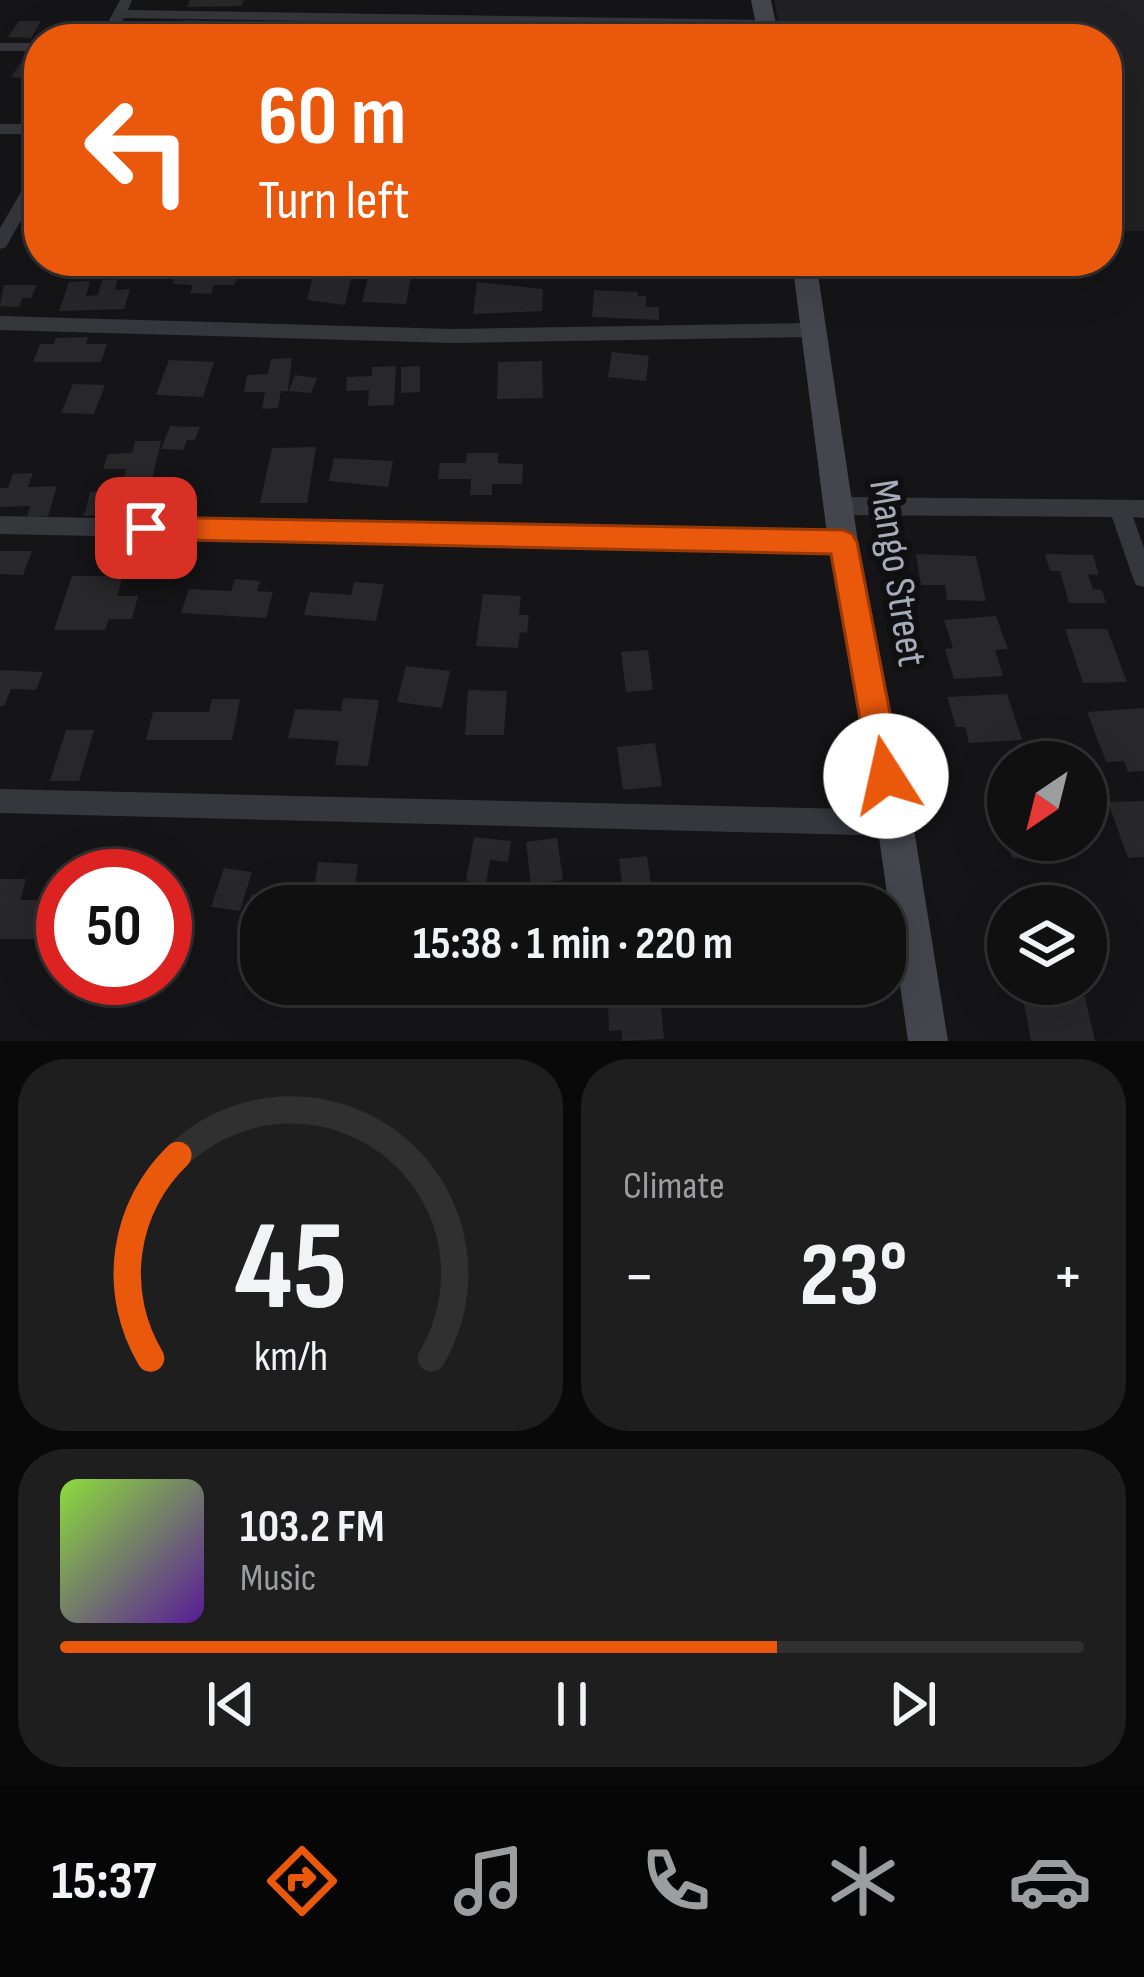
<!DOCTYPE html>
<meta charset="utf-8">
<style>
body{margin:0;font-family:"Sofia Sans Condensed",sans-serif;background:#1e1e1f;color:#f1f3f6;height:100vh;display:flex;flex-direction:column;font-size:45px;white-space:nowrap}
*{box-sizing:border-box;margin:0}
p{font-size:39px;color:#9c9d9f}
.icon{flex:none;width:66px;height:66px;fill:none;stroke:currentColor;stroke-width:2;stroke-linecap:round;stroke-linejoin:round}
.map{position:relative;height:1041px;overflow:hidden}
.drawer{display:flex;flex-direction:column;gap:18px;padding:18px;background:#090909;flex:1}
.drawer>*{flex:none}
.hud{position:absolute;left:24px;top:24px;width:1098px;height:252px;border-radius:48px;box-shadow:0 12px 48px #0002,0 0 0 3px #303031;background:#ea580c;color:#fff;overflow:hidden}
.needle{width:78px;rotate:215deg}
.tools{position:absolute;left:987px;top:741px;display:grid;gap:24px}
.tools a{display:grid;place-items:center;width:120px;height:120px;border-radius:50%;background:#101011;box-shadow:0 12px 48px #0002,0 0 0 3px #303031;font-size:60px}
.speed{position:absolute;left:36px;top:849px;display:flex;gap:24px;font-size:60px;font-weight:700;text-align:center}
.speed>*{display:grid;place-content:center;width:156px;height:156px;border-radius:50%;background:#101011;box-shadow:0 12px 48px #0002,0 0 0 3px #303031;line-height:1}
.speed .limit{border:18px solid #d22;background:#fff;color:#111}
.pin{position:absolute;display:grid;place-items:center;width:102px;height:102px;color:#fff;margin:-51px;border-radius:24px;box-shadow:0 6px 18px #0006}
.me{position:absolute;width:132px;margin:-66px;rotate:350deg;stroke-linejoin:round;filter:drop-shadow(0 0 9px #0008)}
.turn{display:flex;align-items:center;gap:42px;height:252px;padding:0 36px;font-size:54px}
.turn .icon{width:156px;height:156px;stroke-width:2.5}
.turn b{display:block;font-size:84px;line-height:102px}
.big{font-size:90px;font-weight:700;line-height:1.1}
.drawer .card{flex:1;display:flex;flex-direction:column;justify-content:center;gap:18px;min-width:0;padding:0 42px;border-radius:48px;background:#1e1e1f}
.drawer .dial{align-items:center;gap:0}
.dial svg{height:312px;overflow:visible;fill:none;stroke:#303031;stroke-width:7;stroke-linecap:round;text-anchor:middle}
.dial text{fill:#f1f3f6;stroke:none}
.song{display:flex;align-items:center;gap:36px}
.cover{width:144px;height:144px;border-radius:18px;background:linear-gradient(135deg,hsl(90 70% 55%),hsl(270 70% 35%))}
.played{height:12px;border-radius:6px;background:linear-gradient(90deg,#ea580c 70%,#303031 70%)}
.keys{display:flex;justify-content:space-around;direction:ltr}
.heat{display:flex;justify-content:space-between;align-items:center;font-size:66px;direction:ltr}
.drawer .tiles{flex:1;display:grid;gap:18px;grid-template-columns:1fr 1fr}
.card:last-child{grid-column:span 2}
.trip{position:absolute;left:240px;top:885px;width:666px;height:120px;border-radius:48px;background:#101011;box-shadow:0 12px 48px #0002,0 0 0 3px #303031;font-weight:700;line-height:120px;text-align:center}
.menu{display:flex;height:192px;justify-content:space-around;align-items:center;background:#060607;color:#9c9d9f}
.menu .icon{width:84px;height:84px}
.menu .current{color:#ea580c}
.menu b{font-size:54px;color:#f1f3f6}
.map>svg:first-child{display:block}
.built{fill:#212124}
.building{fill:#28282b}
.lines{fill:none;stroke-linecap:round;stroke-linejoin:round}
.minor{fill:#36373d;fill-rule:evenodd}
.secondary{fill:#43464d;fill-rule:evenodd}
.route{fill:#ea580c;stroke:#983908;stroke-width:3}
.labels{text-anchor:middle;dominant-baseline:central;stroke-width:12;stroke-linejoin:round;paint-order:stroke}
.street-label{font-size:42px;fill:#a5abb9;stroke:#101012}
</style>
<div class="map">
<svg width="1144" height="1041" viewBox="0 0 1144 1041">
<rect width="100%" height="100%" fill="#151517"/>
<!-- built -->
<path class="built" d="M 774,0 L 1144,0 L 1144,231 L 1107,231 L 1107,39 L 782,39 Z"/>
<!-- building -->
<path class="building" d="M 190,0 L 244,0 L 241,6 L 187,7 Z
M 183,20 L 198,20 L 196,25 L 236,24 L 233,35 L 178,36 Z
M 19,21 L 41,21 L 31,38 L 8,37 Z
M 503,31 L 545,31 L 545,39 L 503,39 Z
M 22,61 L 39,62 L 34,79 L 11,77 Z
M 228,261 L 248,261 L 234,285 L 214,285 L 211,294 L 190,293 L 193,285 L 172,284 L 178,267 L 225,268 Z
M 316,264 L 354,265 L 345,305 L 307,300 Z
M 371,266 L 413,268 L 406,304 L 362,302 Z
M 118,279 L 115,290 L 130,289 L 124,309 L 59,311 L 69,282 L 90,281 L 86,296 L 98,295 L 102,280 Z
M 477,282 L 543,289 L 542,311 L 473,314 Z
M 4,285 L 37,285 L 31,298 L 22,298 L 19,307 L 0,306 Z
M 594,290 L 638,292 L 638,296 L 646,296 L 646,307 L 659,307 L 659,320 L 592,317 Z
M 88,337 L 86,344 L 107,344 L 101,362 L 33,362 L 40,344 L 54,344 L 56,338 Z
M 612,352 L 649,356 L 646,381 L 608,377 Z
M 292,358 L 288,391 L 281,391 L 278,408 L 262,409 L 265,392 L 244,392 L 247,375 L 268,374 L 271,359 Z
M 169,360 L 214,362 L 203,397 L 156,395 Z
M 542,361 L 543,398 L 497,399 L 498,362 Z
M 396,366 L 394,405 L 368,406 L 369,390 L 346,391 L 347,377 L 372,376 L 372,367 Z
M 420,366 L 420,392 L 401,393 L 401,367 Z
M 295,375 L 317,378 L 311,393 L 289,391 Z
M 73,384 L 105,385 L 94,414 L 61,413 Z
M 170,426 L 200,427 L 195,440 L 187,440 L 183,450 L 161,449 Z
M 135,441 L 161,441 L 151,484 L 122,485 L 126,469 L 103,469 L 108,454 L 132,453 Z
M 316,447 L 307,503 L 260,503 L 272,448 Z
M 467,453 L 498,453 L 498,463 L 523,464 L 522,484 L 492,484 L 492,495 L 470,495 L 471,479 L 438,479 L 440,463 L 466,463 Z
M 334,458 L 393,461 L 388,487 L 329,481 Z
M 33,473 L 28,487 L 57,486 L 48,516 L 27,517 L 30,506 L 0,507 L 0,488 L 8,488 L 13,474 Z
M 123,490 L 118,514 L 84,516 L 90,492 Z
M 0,551 L 32,551 L 23,575 L 0,574 Z
M 916,554 L 976,556 L 986,601 L 947,600 L 945,585 L 921,585 Z
M 1045,554 L 1093,555 L 1099,575 L 1088,574 L 1093,589 L 1102,590 L 1106,603 L 1069,603 L 1060,571 L 1050,571 Z
M 72,576 L 123,576 L 117,596 L 138,596 L 132,619 L 109,619 L 105,630 L 54,630 Z
M 235,579 L 260,581 L 257,591 L 273,592 L 266,618 L 181,613 L 189,589 L 231,591 Z
M 354,582 L 384,584 L 376,621 L 304,615 L 310,592 L 351,595 Z
M 483,594 L 521,596 L 519,615 L 529,615 L 527,633 L 520,632 L 518,648 L 476,646 Z
M 996,616 L 1008,649 L 995,650 L 1003,676 L 954,679 L 945,649 L 953,648 L 944,620 Z
M 1065,629 L 1107,629 L 1127,682 L 1083,683 Z
M 648,650 L 653,690 L 626,692 L 621,652 Z
M 406,666 L 450,671 L 442,708 L 397,702 Z
M 0,670 L 43,672 L 36,690 L 11,689 L 4,706 L 0,706 Z
M 468,690 L 507,691 L 504,735 L 465,735 Z
M 1007,694 L 1022,740 L 969,743 L 965,727 L 956,727 L 947,697 Z
M 343,698 L 379,700 L 368,766 L 335,765 L 339,741 L 288,738 L 295,709 L 341,711 Z
M 212,699 L 240,699 L 232,740 L 146,740 L 153,712 L 209,712 Z
M 1144,708 L 1144,771 L 1128,772 L 1124,761 L 1106,762 L 1087,712 Z
M 66,730 L 94,730 L 79,781 L 50,781 Z
M 655,743 L 662,786 L 623,790 L 617,747 Z
M 1144,801 L 1144,857 L 1128,858 L 1108,802 Z
M 474,837 L 511,841 L 508,862 L 490,860 L 486,883 L 466,881 Z
M 557,838 L 563,880 L 531,884 L 526,842 Z
M 1008,840 L 1046,840 L 1051,859 L 1012,858 Z
M 647,856 L 654,906 L 625,906 L 619,859 Z
M 318,862 L 358,864 L 352,906 L 311,906 Z
M 224,868 L 252,872 L 240,911 L 211,907 Z
M 0,879 L 26,879 L 20,900 L 55,900 L 44,939 L 0,939 Z
M 251,895 L 305,895 L 303,906 L 261,906 L 261,927 L 245,927 Z
M 1061,895 L 1064,906 L 1011,906 L 1008,896 Z
M 626,984 L 659,984 L 664,1039 L 622,1041 L 622,1030 L 609,1031 L 608,1001 L 627,1000 Z
M 1022,993 L 1085,997 L 1095,1041 L 1031,1041 Z"/>
<g class="lines">
<!-- minor -->
<path class="minor" d="M 120,0 L 132,0 L 128,10 L 766,20 L 773,24 L 766,28 L 124,18 L 113,39 L 99,39 Z
M 0,43 L 39,43 L 39,51 L 0,51 Z
M 0,124 L 39,124 L 39,134 L 0,134 Z
M 39,170 L 39,189 L 6,247 L 0,249 L 0,228 L 33,171 Z
M 0,316 L 453,329 L 814,323 L 823,330 L 814,337 L 453,343 L 0,330 Z
M 841,497 L 1144,500 L 1144,518 L 1133,517 L 1144,548 L 1144,587 L 1136,585 L 1133,578 L 1112,517 L 841,515 L 834,512 L 831,506 L 834,500 Z
M 0,516 L 843,533 L 851,536 L 854,542 L 851,548 L 843,551 L 0,534 Z
M 0,789 L 895,810 L 904,814 L 908,823 L 904,832 L 895,836 L 0,813 Z"/>
<!-- secondary -->
<path class="secondary" d="M 751,0 L 771,0 L 779,39 L 759,39 Z
M 792,261 L 816,261 L 858,542 L 913,823 L 948,1041 L 908,1041 L 877,823 L 828,542 Z"/>
</g>
<!-- route -->
<path class="route" d="M 146,517 L 843,530 L 852,534 L 857,542 L 902,776 L 897,787 L 886,792 L 875,787 L 870,776 L 831,554 L 146,539 L 136,536 L 132,528 L 136,520 Z"/>
<g class="labels">
<!-- street labels -->
<g class="street-label">
<text transform="translate(897 573) rotate(81)">Mango Street</text>
</g>
</g>
</svg>
<div class="tools">
<a><svg class="needle" viewBox="-14 -14 28 28"><path d="M0-13l5 13h-10z" fill="#e53935"/><path d="M0 13l5-13h-10z" fill="#9c9d9f"/></svg></a>
<a><svg class="icon" aria-label="layers" viewBox="0 0 24 24"><path d="M12 4l9 5-9 5-9-5zM3 14l9 5 9-5"/></svg></a>
</div>
<div class="speed"><div class="limit">50</div></div>
<div class="pin" style="left:146px;top:528px;background:#d93025"><svg class="icon" aria-label="arrive" viewBox="0 0 24 24"><path d="M6 21V4h12l-3 4 3 4H6"/></svg></div>
<svg class="me" style="left:886px;top:776px" viewBox="-20 -20 40 40"><circle r="19" fill="#fff"/><path d="M0-13L10 11 0 6-10 11z" fill="#ea580c"/></svg>
<div class="trip">15:38 · 1 min · 220 m</div>
<div class="hud">
<div class="turn"><svg class="icon" aria-label="left" viewBox="0 0 24 24"><path d="M17 20v-9H6M10 6l-5 5 5 5"/></svg><div><b>60 m</b>Turn left</div></div>
</div>
</div>
<section class="drawer">
<div class="tiles">
<div class="card dial"><svg viewBox="0 0 100 80">
<path d="M14 69A42 42 0 1 1 86 69"/>
<path d="M14 69A42 42 0 0 1 21 17" stroke="#ea580c"/>
<text x="50" y="56" font-size="32" font-weight="700">45</text>
<text x="50" y="72" font-size="11">km/h</text>
</svg></div>
<div class="card"><p>Climate</p>
<div class="heat"><a>−</a><b class="big">23°</b><a>+</a></div>
</div>
<div class="card">
<div class="song"><i class="cover"></i><div><b>103.2 FM</b><p>Music</p></div></div>
<div class="played"></div>
<div class="keys"><svg class="icon" aria-label="previous" viewBox="0 0 24 24"><path d="M18 5L8 12l10 7zM5 5v14"/></svg><svg class="icon" aria-label="pause" viewBox="0 0 24 24"><path d="M8 5v14M16 5v14"/></svg><svg class="icon" aria-label="next" viewBox="0 0 24 24"><path d="M6 5l10 7-10 7zM19 5v14"/></svg></div>
</div>
</div>
</section>
<nav class="menu">
<b>15:37</b>
<svg class="icon current" aria-label="directions" viewBox="0 0 24 24"><path d="M12 3l9 9-9 9-9-9zM9 14v-3h6M13 9l2 2-2 2"/></svg>
<svg class="icon" aria-label="music" viewBox="0 0 24 24"><path d="M9 18V5l10-2v13"/><circle cx="6" cy="18" r="3"/><circle cx="16" cy="16" r="3"/></svg>
<svg class="icon" aria-label="phone" viewBox="0 0 24 24"><path d="M5 4h4l2 5-3 2q2 4 5 5l2-3 5 2v4C11 20 4 13 5 4z"/></svg>
<svg class="icon" aria-label="climate" viewBox="0 0 24 24"><path d="M12 3v18M4 7l16 10M4 17L20 7"/></svg>
<svg class="icon" aria-label="car" viewBox="0 0 24 24"><path d="M5 17H2v-5l4-1 3-4h7l3 4 3 1v5h-3M9 17h6M6 11h13"/><circle cx="7" cy="17" r="2"/><circle cx="17" cy="17" r="2"/></svg>
</nav>
